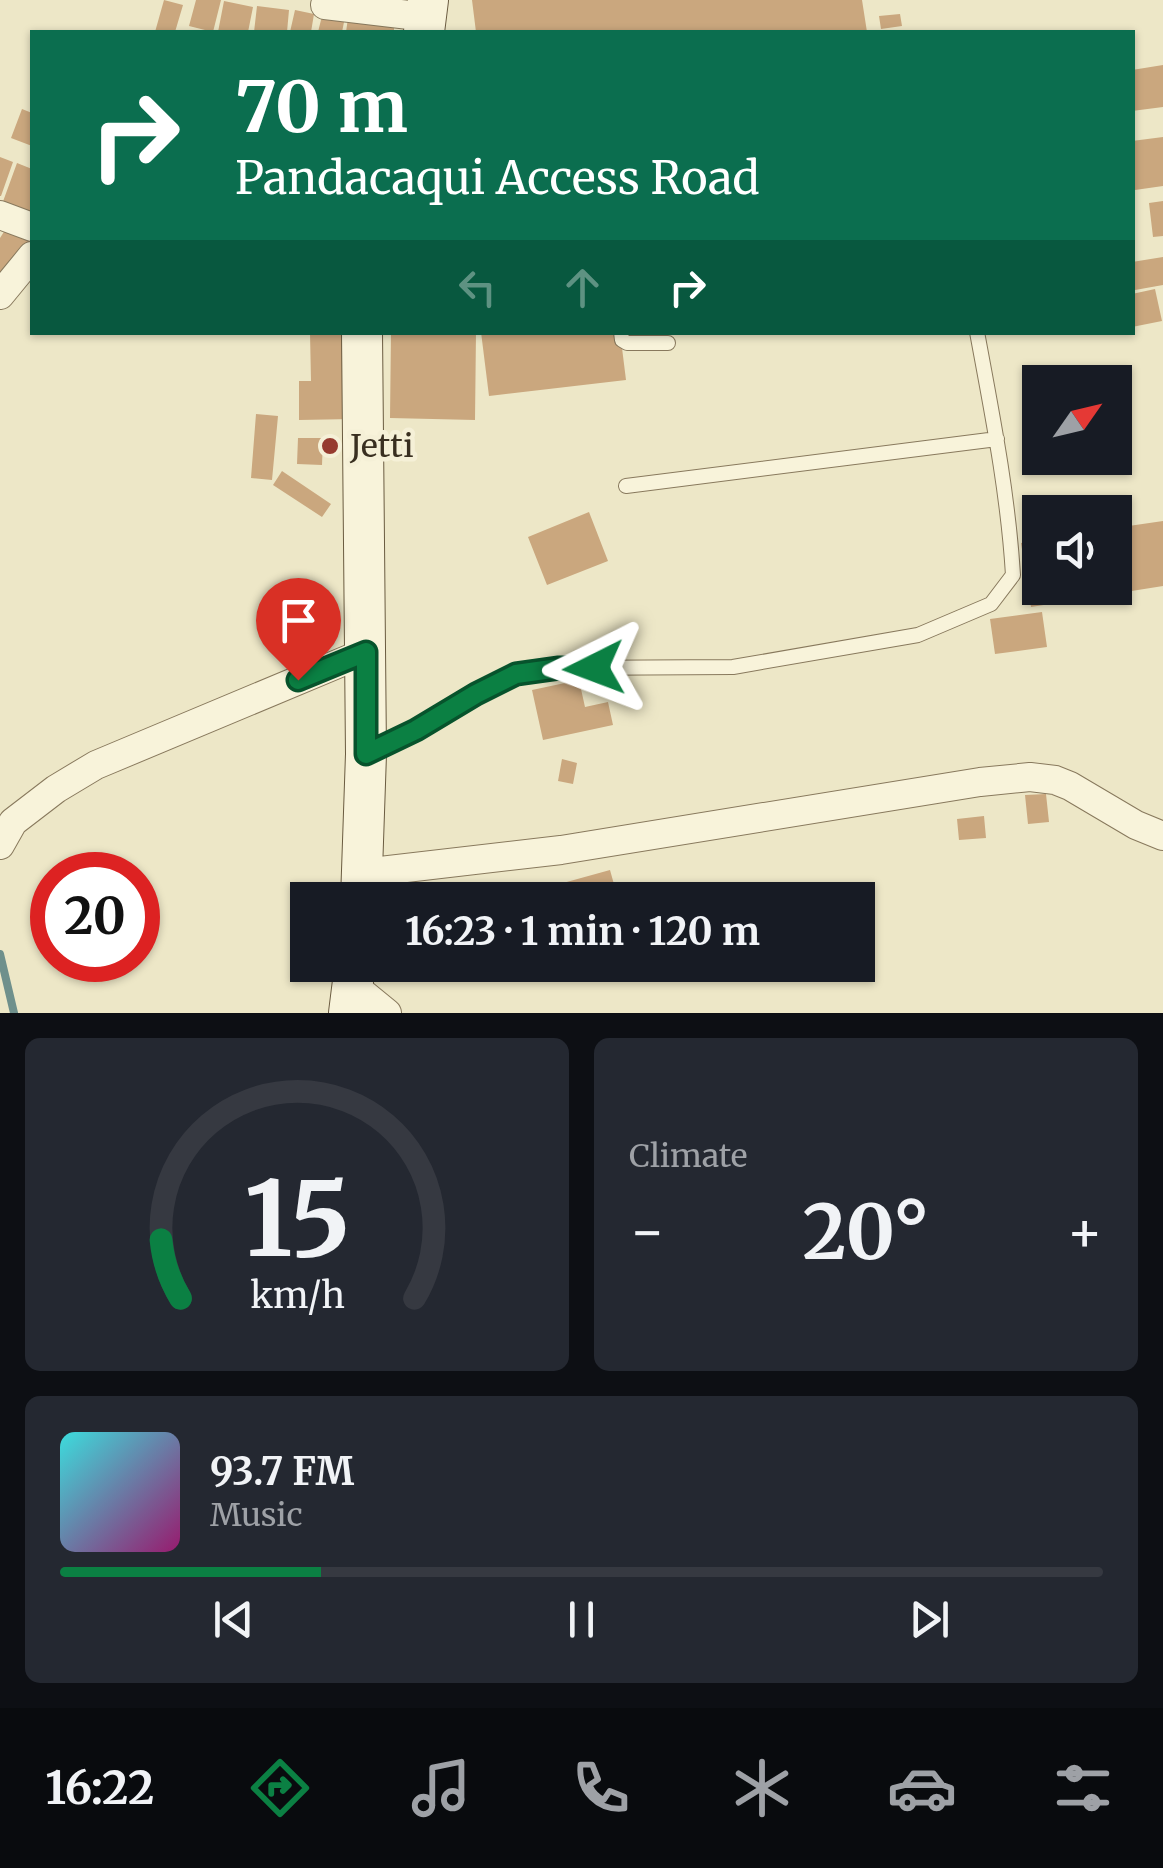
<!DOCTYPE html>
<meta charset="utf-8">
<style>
body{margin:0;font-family:Merriweather,serif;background:#242831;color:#f1f3f6;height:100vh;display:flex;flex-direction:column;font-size:38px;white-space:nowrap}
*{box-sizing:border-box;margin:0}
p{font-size:32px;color:#9ea1a6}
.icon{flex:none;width:55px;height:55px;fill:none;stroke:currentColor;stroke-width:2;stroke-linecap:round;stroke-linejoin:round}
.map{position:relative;height:1013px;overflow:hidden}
.drawer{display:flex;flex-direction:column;gap:25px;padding:25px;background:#0d0f14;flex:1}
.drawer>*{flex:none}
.hud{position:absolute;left:30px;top:30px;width:1105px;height:305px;border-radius:0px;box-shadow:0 2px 8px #0004;background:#0b6e4f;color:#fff;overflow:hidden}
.needle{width:65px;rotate:56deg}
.tools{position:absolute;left:1022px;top:365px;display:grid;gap:20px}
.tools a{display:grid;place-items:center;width:110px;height:110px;border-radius:0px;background:#171b24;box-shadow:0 2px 8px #0004;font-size:50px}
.speed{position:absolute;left:30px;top:852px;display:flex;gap:20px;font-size:50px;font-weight:700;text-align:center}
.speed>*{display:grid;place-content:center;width:130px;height:130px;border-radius:50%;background:#171b24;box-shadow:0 2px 8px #0004;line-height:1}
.speed .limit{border:15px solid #d22;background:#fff;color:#111}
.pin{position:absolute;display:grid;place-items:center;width:85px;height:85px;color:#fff;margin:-102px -42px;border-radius:50% 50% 50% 0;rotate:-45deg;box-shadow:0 0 10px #0007}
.pin .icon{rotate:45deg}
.me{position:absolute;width:110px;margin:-55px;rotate:267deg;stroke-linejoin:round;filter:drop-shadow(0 0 8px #0008)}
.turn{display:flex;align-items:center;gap:35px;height:210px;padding:0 40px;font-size:45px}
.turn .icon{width:130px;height:130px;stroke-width:2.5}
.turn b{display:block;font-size:70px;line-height:85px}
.lanes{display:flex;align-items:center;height:95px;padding:0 40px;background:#0003;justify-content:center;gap:50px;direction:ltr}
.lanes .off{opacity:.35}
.big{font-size:75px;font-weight:700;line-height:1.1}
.drawer .tile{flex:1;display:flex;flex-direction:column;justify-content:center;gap:15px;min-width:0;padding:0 35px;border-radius:15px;background:#242831}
.drawer .dial{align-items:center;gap:0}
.dial svg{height:260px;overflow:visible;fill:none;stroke:#363941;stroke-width:7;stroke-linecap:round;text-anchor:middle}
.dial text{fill:#f1f3f6;stroke:none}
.song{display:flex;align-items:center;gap:30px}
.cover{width:120px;height:120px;border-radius:15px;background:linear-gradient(135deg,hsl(180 70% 55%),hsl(320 70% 35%))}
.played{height:10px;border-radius:5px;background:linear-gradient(90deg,#0b8043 25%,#363941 25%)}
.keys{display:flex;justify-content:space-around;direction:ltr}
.heat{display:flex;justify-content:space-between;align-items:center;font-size:55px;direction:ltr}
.drawer .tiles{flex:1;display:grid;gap:25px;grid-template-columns:1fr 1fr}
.tile:last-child{grid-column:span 2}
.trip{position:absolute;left:290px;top:882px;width:585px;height:100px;border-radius:0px;background:#171b24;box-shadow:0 2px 8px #0004;font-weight:700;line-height:100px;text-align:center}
.menu{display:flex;height:160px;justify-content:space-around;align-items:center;background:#090b0e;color:#9ea1a6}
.menu .icon{width:70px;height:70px}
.menu .on{color:#0b8043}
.menu b{font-size:45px;color:#f1f3f6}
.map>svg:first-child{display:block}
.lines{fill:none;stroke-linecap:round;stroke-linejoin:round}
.stream{stroke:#6f908c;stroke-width:8}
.building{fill:#caa77e}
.lane-casing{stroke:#88795d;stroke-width:16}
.street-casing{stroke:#88795d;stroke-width:30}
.secondary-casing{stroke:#6a5b40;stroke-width:42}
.lane{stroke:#f8f3da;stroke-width:14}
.street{stroke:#f8f3da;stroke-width:28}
.secondary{stroke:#f8f3da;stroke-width:40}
.route-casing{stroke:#07532c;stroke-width:25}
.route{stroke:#0b8043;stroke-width:18}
.poi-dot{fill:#963b2f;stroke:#f5f0d7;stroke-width:4}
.labels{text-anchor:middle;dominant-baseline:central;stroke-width:9;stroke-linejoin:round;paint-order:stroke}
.poi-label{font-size:32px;fill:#392f20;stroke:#f5f0d7;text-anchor:start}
</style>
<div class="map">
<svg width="1163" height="1013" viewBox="0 0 1163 1013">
<rect width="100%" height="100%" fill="#ede7c7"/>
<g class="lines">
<!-- stream -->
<path class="stream" d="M 0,954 L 14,1013"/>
</g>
<!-- building -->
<path class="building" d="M 164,0 L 183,5 L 175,32 L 155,32 Z
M 196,0 L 221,0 L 213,32 L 189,26 Z
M 472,0 L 862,0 L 867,32 L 476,32 Z
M 224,1 L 253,7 L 248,32 L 218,32 Z
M 257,6 L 289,10 L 287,32 L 254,32 Z
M 295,10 L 314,14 L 311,32 L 290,32 Z
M 323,12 L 345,17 L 342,32 L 318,32 Z
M 900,14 L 902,26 L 881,29 L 879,16 Z
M 348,18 L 394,25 L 394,32 L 346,32 Z
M 1163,65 L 1163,107 L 1132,111 L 1132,70 Z
M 22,109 L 32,113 L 32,146 L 11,138 Z
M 1163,137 L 1163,186 L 1135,190 L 1132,141 Z
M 0,157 L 13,162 L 1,196 L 0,196 Z
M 17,163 L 32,169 L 32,218 L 1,207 Z
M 1163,201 L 1163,236 L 1153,237 L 1149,203 Z
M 7,227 L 32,244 L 0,276 L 0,238 Z
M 1163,257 L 1163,285 L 1135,290 L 1132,262 Z
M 1155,289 L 1162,321 L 1132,327 L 1132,294 Z
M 350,332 L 353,419 L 299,420 L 299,381 L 311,381 L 310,333 Z
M 391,332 L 476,332 L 475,420 L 390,418 Z
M 481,332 L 620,332 L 626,380 L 489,396 Z
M 256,414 L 278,416 L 272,480 L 251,478 Z
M 298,438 L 323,438 L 322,465 L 297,464 Z
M 282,471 L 331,504 L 322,517 L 273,485 Z
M 589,512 L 608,561 L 547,585 L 528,537 Z
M 1163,521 L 1163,586 L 1031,607 L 1021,543 L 1040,540 L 1040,588 L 1115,588 L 1115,528 Z
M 1042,612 L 1047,647 L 995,654 L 990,619 Z
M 579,680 L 585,707 L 608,702 L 613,725 L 543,740 L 532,690 Z
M 562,759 L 577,763 L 573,784 L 558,781 Z
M 1046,794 L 1049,822 L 1028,824 L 1025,795 Z
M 984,816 L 986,838 L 959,840 L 957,819 Z
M 610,870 L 617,895 L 599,900 L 568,900 L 563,883 Z"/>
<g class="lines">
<!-- lane casing -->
<g class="lane-casing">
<path id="lane" d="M 621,332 L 622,340 L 627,343 L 668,343
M 626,486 L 997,439
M 371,751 L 416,731 L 475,694 L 516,674 L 559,668 L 733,667 L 918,635 L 991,604 L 1013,575 C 1008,493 992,413 977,332"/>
</g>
<!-- street casing -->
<g class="street-casing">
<path id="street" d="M 325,5 L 426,17
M 0,215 L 32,227
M 0,295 L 32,256
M 0,845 L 13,822 L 56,789 L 96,765 L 366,652
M 363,873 L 561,850 L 980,782 L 1030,777 L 1055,780 L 1070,786 L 1136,825 L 1163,836
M 354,986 L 387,1013"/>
</g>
<!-- secondary casing -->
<g class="secondary-casing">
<path id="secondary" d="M 424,32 L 428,0
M 361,900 L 366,754 L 362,332
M 349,1013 L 355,965"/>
</g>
<!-- lane -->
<use href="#lane" class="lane"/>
<!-- street -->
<use href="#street" class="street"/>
<!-- secondary -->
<use href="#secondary" class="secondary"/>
</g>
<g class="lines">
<!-- route casing -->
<g class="route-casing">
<path id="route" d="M 298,680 L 366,652 L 366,754 L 416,730 L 476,694 L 516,674 L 559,668 L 594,668"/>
</g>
<!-- route -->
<use href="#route" class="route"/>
</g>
<!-- markers -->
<circle class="poi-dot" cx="330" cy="446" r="10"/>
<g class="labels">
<!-- poi labels -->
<g class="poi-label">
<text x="350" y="446">Jetti</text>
</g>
</g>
</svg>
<div class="tools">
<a><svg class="needle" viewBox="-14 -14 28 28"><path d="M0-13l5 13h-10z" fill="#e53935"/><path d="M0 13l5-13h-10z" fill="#9ea1a6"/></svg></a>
<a><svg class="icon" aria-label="sound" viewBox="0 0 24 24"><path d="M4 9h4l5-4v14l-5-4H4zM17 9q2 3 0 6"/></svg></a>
</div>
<div class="speed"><div class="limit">20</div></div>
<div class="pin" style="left:298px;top:680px;background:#d93025"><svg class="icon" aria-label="arrive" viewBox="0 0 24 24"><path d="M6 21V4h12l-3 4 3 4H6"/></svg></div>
<svg class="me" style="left:594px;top:668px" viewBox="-20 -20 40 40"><path d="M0-17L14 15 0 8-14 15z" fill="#0b8043" stroke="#fff" stroke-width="4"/></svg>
<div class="trip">16:23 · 1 min · 120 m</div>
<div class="hud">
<div class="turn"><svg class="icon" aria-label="right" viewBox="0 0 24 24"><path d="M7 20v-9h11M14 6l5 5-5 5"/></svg><div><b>70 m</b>Pandacaqui Access Road</div></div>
<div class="lanes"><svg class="icon off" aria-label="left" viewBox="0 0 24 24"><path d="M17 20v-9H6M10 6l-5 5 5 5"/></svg><svg class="icon off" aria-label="ahead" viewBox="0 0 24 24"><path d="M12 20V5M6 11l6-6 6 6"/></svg><svg class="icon" aria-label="right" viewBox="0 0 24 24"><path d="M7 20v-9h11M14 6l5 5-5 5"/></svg></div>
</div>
</div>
<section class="drawer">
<div class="tiles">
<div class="tile dial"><svg viewBox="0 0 100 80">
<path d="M14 69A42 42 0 1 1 86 69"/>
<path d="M14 69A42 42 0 0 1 8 51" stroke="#0b8043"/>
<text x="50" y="56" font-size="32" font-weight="700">15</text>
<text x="50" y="72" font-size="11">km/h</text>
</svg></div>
<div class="tile"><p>Climate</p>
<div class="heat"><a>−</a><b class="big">20°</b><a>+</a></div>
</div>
<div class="tile">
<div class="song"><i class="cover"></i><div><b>93.7 FM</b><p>Music</p></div></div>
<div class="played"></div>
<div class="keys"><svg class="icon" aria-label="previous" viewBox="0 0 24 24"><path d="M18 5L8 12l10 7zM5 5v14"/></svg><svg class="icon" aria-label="pause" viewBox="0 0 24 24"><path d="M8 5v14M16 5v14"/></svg><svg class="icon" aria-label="next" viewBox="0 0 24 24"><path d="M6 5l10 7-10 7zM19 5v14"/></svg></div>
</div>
</div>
</section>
<nav class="menu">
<b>16:22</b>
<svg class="icon on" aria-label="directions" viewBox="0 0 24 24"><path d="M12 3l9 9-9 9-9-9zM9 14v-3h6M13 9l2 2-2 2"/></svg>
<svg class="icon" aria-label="music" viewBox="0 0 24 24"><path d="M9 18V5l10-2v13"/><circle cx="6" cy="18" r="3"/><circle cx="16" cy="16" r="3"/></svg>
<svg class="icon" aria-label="phone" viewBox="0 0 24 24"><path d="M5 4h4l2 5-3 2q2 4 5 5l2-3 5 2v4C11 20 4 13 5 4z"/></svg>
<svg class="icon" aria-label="climate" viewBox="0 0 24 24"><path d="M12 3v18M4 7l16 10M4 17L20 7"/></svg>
<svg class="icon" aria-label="car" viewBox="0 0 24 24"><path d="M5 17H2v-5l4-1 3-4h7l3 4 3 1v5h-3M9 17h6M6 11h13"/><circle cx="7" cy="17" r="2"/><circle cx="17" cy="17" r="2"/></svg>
<svg class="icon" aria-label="filters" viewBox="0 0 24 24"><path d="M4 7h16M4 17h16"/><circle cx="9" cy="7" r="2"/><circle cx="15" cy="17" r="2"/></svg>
</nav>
